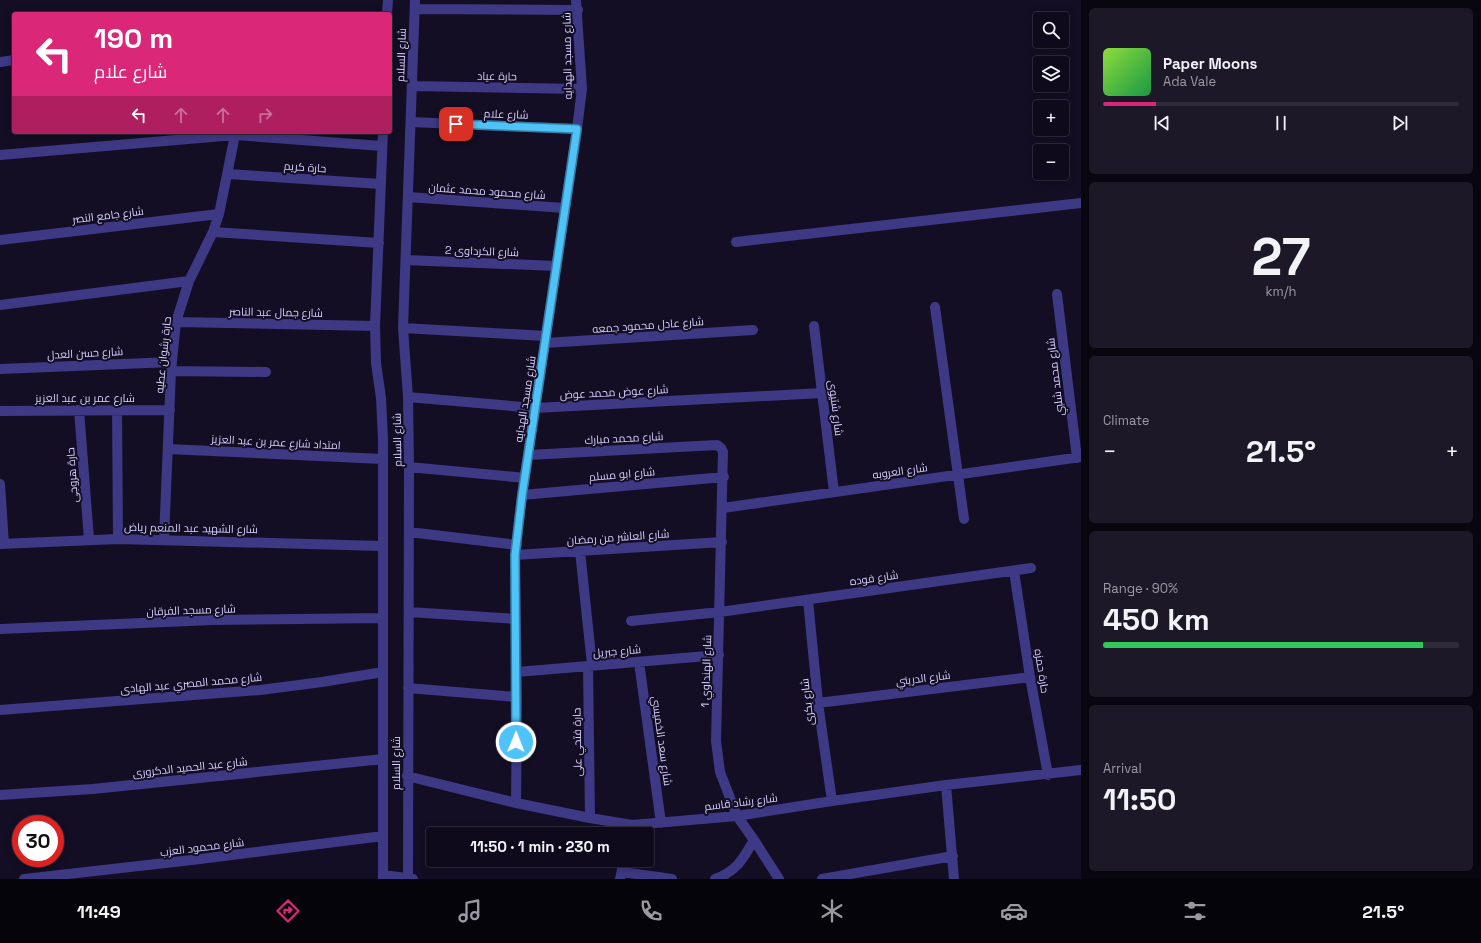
<!DOCTYPE html>
<meta charset="utf-8">
<style>
body{margin:0;font-family:"Space Grotesk",Cairo,sans-serif;background:#1c1828;color:#f1f3f6;height:100vh;display:flex;flex-direction:column;font-size:15px;white-space:nowrap}
*{box-sizing:border-box;margin:0}
p{font-size:13px;color:#9b9aa3}
.icon{flex:none;width:22px;height:22px;fill:none;stroke:currentColor;stroke-width:2;stroke-linecap:round;stroke-linejoin:round}
.map{position:relative;flex:1;overflow:hidden}
.details{display:flex;flex-direction:column;gap:8px;padding:8px;background:#08060f;width:400px}
.details>*{flex:none}
.top-card{position:absolute;left:12px;top:12px;width:380px;height:122px;border-radius:4px;box-shadow:0 2px 10px #0003,0 0 0 1px #2e2b3a;background:#db2777;color:#fff;overflow:hidden}
.fabs{position:absolute;left:1033px;top:12px;display:grid;gap:8px}
.fabs a{display:grid;place-items:center;width:36px;height:36px;border-radius:4px;background:#0e0a1b;box-shadow:0 2px 10px #0003,0 0 0 1px #2e2b3a;font-size:20px}
.speed{position:absolute;left:12px;top:815px;display:flex;gap:8px;font-size:20px;font-weight:700;text-align:center}
.speed>*{display:grid;place-content:center;width:52px;height:52px;border-radius:50%;background:#0e0a1b;box-shadow:0 2px 10px #0003,0 0 0 1px #2e2b3a;line-height:1}
.speed .limit{border:6px solid #d22;background:#fff;color:#111}
.pin{position:absolute;display:grid;place-items:center;width:34px;height:34px;color:#fff;margin:-17px;border-radius:8px;box-shadow:0 2px 6px #0006}
.me{position:absolute;width:44px;margin:-22px;rotate:1deg;stroke-linejoin:round;filter:drop-shadow(0 0 3px #0008)}
.turn{display:flex;align-items:center;gap:14px;height:84px;padding:0 16px;font-size:18px}
.turn .icon{width:52px;height:52px;stroke-width:2.5}
.turn b{display:block;font-size:28px;line-height:34px}
.lanes{display:flex;align-items:center;height:38px;padding:0 16px;background:#0003;justify-content:center;gap:20px;direction:ltr}
.lanes .off{opacity:.35}
.big{font-size:30px;font-weight:700;line-height:1.1}
.details .tile{flex:1;display:flex;flex-direction:column;justify-content:center;gap:6px;min-width:0;padding:0 14px;border-radius:6px;background:#1c1828}
.details .dial{align-items:center;gap:0}
.dial b{font-size:52px;line-height:1}
.song{display:flex;align-items:center;gap:12px}
.cover{width:48px;height:48px;border-radius:6px;background:linear-gradient(135deg,hsl(90 70% 55%),hsl(140 70% 35%))}
.played{height:4px;border-radius:2px;background:linear-gradient(90deg,#db2777 15%,#2e2b3a 15%)}
.keys{display:flex;justify-content:space-around;direction:ltr}
.heat{display:flex;justify-content:space-between;align-items:center;font-size:22px;direction:ltr}
.charge{height:6px;border-radius:3px;background:linear-gradient(90deg,#34c759 90%,#2e2b3a 0)}
.trip{position:absolute;left:426px;top:827px;width:228px;height:40px;border-radius:4px;background:#0e0a1b;box-shadow:0 2px 10px #0003,0 0 0 1px #2e2b3a;font-weight:700;line-height:40px;text-align:center}
.tab-bar{display:flex;height:64px;justify-content:space-around;align-items:center;background:#06040b;color:#9b9aa3}
.tab-bar .icon{width:28px;height:28px}
.tab-bar .selected{color:#db2777}
.tab-bar b{font-size:18px;color:#f1f3f6}
main{display:flex;flex:1;min-height:0}
.map>svg:first-child{display:block}
.lines{fill:none;stroke-linecap:round;stroke-linejoin:round}
.minor{stroke:#3e3984;stroke-width:10}
.route-casing{stroke:#337fa1;stroke-width:10}
.route{stroke:#4fc3f7;stroke-width:7}
.labels{text-anchor:middle;dominant-baseline:central;stroke-width:4;stroke-linejoin:round;paint-order:stroke}
.street-label{font-size:11px;fill:#d8d1ff;stroke:#130e24}
</style>
<main>
<div class="map">
<svg width="1081" height="879" viewBox="0 0 1081 879">
<rect width="100%" height="100%" fill="#130e24"/>
<g class="lines">
<!-- minor -->
<path class="minor" d="M 415,9 L 578,10
M 387,14 L 388,0
M 0,62 L 14,60
M 412,86 L 582,89
M 411,122 L 577,129
M 0,155 L 235,135 L 382,146
M 228,174 L 381,184
M 408,197 L 565,208
M 213,232 L 379,243
M 0,240 L 219,214
M 736,242 L 1081,203
M 406,260 L 557,266
M 1057,294 L 1077,458
M 0,305 L 189,281
M 935,307 L 964,519
M 176,322 L 375,326
M 814,326 L 834,492
M 403,328 L 546,336
M 545,343 L 753,330
M 0,369 L 172,362
M 171,371 L 266,372
M 408,397 L 535,408 L 822,393
M 79,410 L 89,539
M 117,410 L 118,539
M 0,411 L 170,410
M 168,449 L 382,459
M 528,455 L 717,445 L 721,448 L 723,452 L 716,741 L 720,772 L 737,816 L 754,840 L 779,879
M 409,467 L 525,478
M 0,484 L 4,544
M 522,495 L 724,477
M 723,508 L 1081,457
M 409,532 L 517,545
M 164,539 L 171,371 L 176,322 L 189,281 L 213,232 L 219,214 L 235,135
M 0,544 L 118,539 L 382,546
M 580,551 L 592,665
M 515,555 L 722,542
M 1014,571 L 1030,677 L 1048,775
M 808,600 L 818,703 L 832,801
M 409,612 L 516,619
M 631,621 L 720,612 L 1031,568
M 0,629 L 213,620 L 383,618
M 639,662 L 661,823
M 588,666 L 590,818
M 517,672 L 719,655
M 408,688 L 517,697
M 818,703 L 1030,677
M 0,710 L 260,690 L 322,682 L 383,672
M 407,776 L 516,803 L 590,818 L 632,825 L 737,816 L 832,801 L 946,785 L 1081,770
M 946,785 L 954,879
M 0,795 L 93,789 L 383,759
M 516,803 L 517,697 L 515,555 L 522,495 L 577,129 L 582,89 L 576,0
M 622,872 L 672,879
M 383,875 L 413,879
M 24,879 L 192,860 L 383,836
M 383,879 L 383,439 L 381,398 L 376,363 L 375,326 L 383,132
M 408,879 L 409,467 L 408,397 L 403,328 L 415,0
M 620,879 L 624,860
M 715,879 C 737,871 743,859 754,840
M 822,879 L 953,856"/>
</g>
<g class="lines">
<!-- route casing -->
<g class="route-casing">
<path id="route" d="M 456,124 L 577,129 L 522,496 L 515,555 L 516,742"/>
</g>
<!-- route -->
<use href="#route" class="route"/>
</g>
<g class="labels">
<!-- street labels -->
<g class="street-label">
<text transform="translate(401 55) rotate(-88)">شارع السلام</text>
<text transform="translate(567 56) rotate(-91)">شارع مسجد الهدايه</text>
<text transform="translate(497 76) rotate(1)">حارة عياد</text>
<text transform="translate(506 114) rotate(2)">شارع علام</text>
<text transform="translate(305 167) rotate(4)">حارة كريم</text>
<text transform="translate(487 191) rotate(4)">شارع محمود محمد عثمان</text>
<text transform="translate(108 215) rotate(-7)">شارع جامع النصر</text>
<text transform="translate(482 251) rotate(2)">شارع الكرداوى 2</text>
<text transform="translate(276 312) rotate(1)">شارع جمال عبد الناصر</text>
<text transform="translate(648 325) rotate(-4)">شارع عادل محمود جمعه</text>
<text transform="translate(85 353) rotate(-3)">شارع حسن العدل</text>
<text transform="translate(163 355) rotate(-84)">حارة رشوان عطيه</text>
<text transform="translate(1055 377) rotate(-97)">شارع محمد شلبي</text>
<text transform="translate(614 392) rotate(-3)">شارع عوض محمد عوض</text>
<text x="85" y="398">شارع عمر بن عبد العزيز</text>
<text transform="translate(525 399) rotate(-81)">شارع مسجد الهدايه</text>
<text transform="translate(836 408) rotate(83)">شارع شتيوى</text>
<text transform="translate(624 438) rotate(-3)">شارع محمد مبارك</text>
<text transform="translate(397 440) rotate(-91)">شارع السلام</text>
<text transform="translate(276 442) rotate(3)">امتداد شارع عمر بن عبد العزيز</text>
<text transform="translate(900 471) rotate(-8)">شارع العروبه</text>
<text transform="translate(622 474) rotate(-5)">شارع ابو مسلم</text>
<text transform="translate(72 475) rotate(-94)">حارة هروجى</text>
<text transform="translate(191 528) rotate(1)">شارع الشهيد عبد المنعم رياض</text>
<text transform="translate(618 537) rotate(-4)">شارع العاشر من رمضان</text>
<text transform="translate(874 578) rotate(-8)">شارع فوده</text>
<text transform="translate(191 610) rotate(-2)">شارع مسجد الفرقان</text>
<text transform="translate(617 651) rotate(-5)">شارع جبريل</text>
<text transform="translate(706 671) rotate(-88)">شارع الهنداوي 1</text>
<text transform="translate(1042 671) rotate(81)">حارة حمزه</text>
<text transform="translate(923 678) rotate(-7)">شارع الدريني</text>
<text transform="translate(191 683) rotate(-5)">شارع محمد المصري عبد الهادى</text>
<text transform="translate(807 702) rotate(-97)">شارع بكرى</text>
<text transform="translate(662 741) rotate(82)">شارع سعد الخميسي</text>
<text transform="translate(577 742) rotate(-91)">حارة فتحي على</text>
<text transform="translate(396 763) rotate(-90)">شارع السلام</text>
<text transform="translate(190 767) rotate(-6)">شارع عبد الحميد الدكرورى</text>
<text transform="translate(741 802) rotate(-7)">شارع رشاد قاسم</text>
<text transform="translate(202 847) rotate(-7)">شارع محمود العزب</text>
</g>
</g>
</svg>
<div class="fabs">
<a><svg class="icon" aria-label="search" viewBox="0 0 24 24"><circle cx="10" cy="10" r="6"/><path d="M15 15l6 6"/></svg></a>
<a><svg class="icon" aria-label="layers" viewBox="0 0 24 24"><path d="M12 4l9 5-9 5-9-5zM3 14l9 5 9-5"/></svg></a>
<a>+</a>
<a>−</a>
</div>
<div class="speed"><div class="limit">30</div></div>
<div class="pin" style="left:456px;top:124px;background:#d93025"><svg class="icon" aria-label="arrive" viewBox="0 0 24 24"><path d="M6 21V4h12l-3 4 3 4H6"/></svg></div>
<svg class="me" style="left:516px;top:742px" viewBox="-20 -20 40 40"><circle r="17" fill="#4fc3f7" stroke="#fff" stroke-width="3"/><path d="M0-11L8 9 0 5-8 9z" fill="#fff"/></svg>
<div class="trip">11:50 · 1 min · 230 m</div>
<div class="top-card">
<div class="turn"><svg class="icon" aria-label="left" viewBox="0 0 24 24"><path d="M17 20v-9H6M10 6l-5 5 5 5"/></svg><div><b>190 m</b>شارع علام</div></div>
<div class="lanes"><svg class="icon" aria-label="left" viewBox="0 0 24 24"><path d="M17 20v-9H6M10 6l-5 5 5 5"/></svg><svg class="icon off" aria-label="ahead" viewBox="0 0 24 24"><path d="M12 20V5M6 11l6-6 6 6"/></svg><svg class="icon off" aria-label="ahead" viewBox="0 0 24 24"><path d="M12 20V5M6 11l6-6 6 6"/></svg><svg class="icon off" aria-label="right" viewBox="0 0 24 24"><path d="M7 20v-9h11M14 6l5 5-5 5"/></svg></div>
</div>
</div>
<section class="details">
<div class="tile">
<div class="song"><i class="cover"></i><div><b>Paper Moons</b><p>Ada Vale</p></div></div>
<div class="played"></div>
<div class="keys"><svg class="icon" aria-label="previous" viewBox="0 0 24 24"><path d="M18 5L8 12l10 7zM5 5v14"/></svg><svg class="icon" aria-label="pause" viewBox="0 0 24 24"><path d="M8 5v14M16 5v14"/></svg><svg class="icon" aria-label="next" viewBox="0 0 24 24"><path d="M6 5l10 7-10 7zM19 5v14"/></svg></div>
</div>
<div class="tile dial"><b>27</b><p>km/h</p></div>
<div class="tile"><p>Climate</p>
<div class="heat"><a>−</a><b class="big">21.5°</b><a>+</a></div>
</div>
<div class="tile"><p>Range · 90%</p><b class="big">450 km</b><div class="charge"></div></div>
<div class="tile"><p>Arrival</p><b class="big">11:50</b></div>
</section>
</main>
<nav class="tab-bar">
<b>11:49</b>
<svg class="icon selected" aria-label="directions" viewBox="0 0 24 24"><path d="M12 3l9 9-9 9-9-9zM9 14v-3h6M13 9l2 2-2 2"/></svg>
<svg class="icon" aria-label="music" viewBox="0 0 24 24"><path d="M9 18V5l10-2v13"/><circle cx="6" cy="18" r="3"/><circle cx="16" cy="16" r="3"/></svg>
<svg class="icon" aria-label="phone" viewBox="0 0 24 24"><path d="M5 4h4l2 5-3 2q2 4 5 5l2-3 5 2v4C11 20 4 13 5 4z"/></svg>
<svg class="icon" aria-label="climate" viewBox="0 0 24 24"><path d="M12 3v18M4 7l16 10M4 17L20 7"/></svg>
<svg class="icon" aria-label="car" viewBox="0 0 24 24"><path d="M5 17H2v-5l4-1 3-4h7l3 4 3 1v5h-3M9 17h6M6 11h13"/><circle cx="7" cy="17" r="2"/><circle cx="17" cy="17" r="2"/></svg>
<svg class="icon" aria-label="filters" viewBox="0 0 24 24"><path d="M4 7h16M4 17h16"/><circle cx="9" cy="7" r="2"/><circle cx="15" cy="17" r="2"/></svg>
<b>21.5°</b>
</nav>
